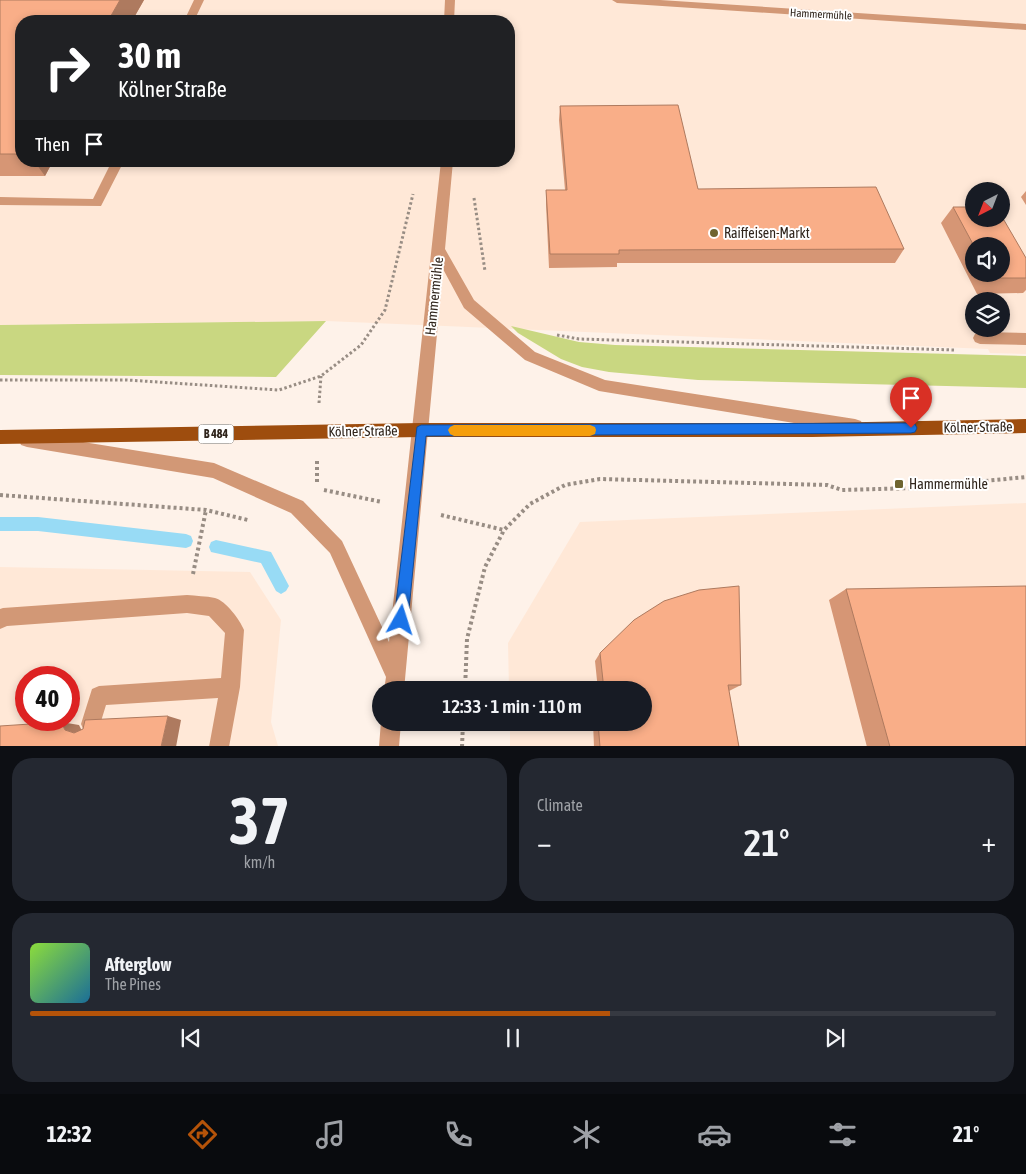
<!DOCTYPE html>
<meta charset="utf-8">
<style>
body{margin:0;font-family:"Asap Condensed",sans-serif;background:#242831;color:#f1f3f6;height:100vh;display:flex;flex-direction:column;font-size:19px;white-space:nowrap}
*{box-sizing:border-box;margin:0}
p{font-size:16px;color:#9ea1a6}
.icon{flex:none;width:28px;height:28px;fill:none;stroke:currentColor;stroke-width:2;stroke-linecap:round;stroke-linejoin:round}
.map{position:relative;height:746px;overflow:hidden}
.side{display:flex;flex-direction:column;gap:12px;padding:12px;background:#0d0f14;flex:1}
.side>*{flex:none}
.banner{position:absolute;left:15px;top:15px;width:500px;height:152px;border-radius:20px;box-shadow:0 2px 8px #0003;background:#202124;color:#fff;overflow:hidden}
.needle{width:32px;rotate:222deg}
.fabs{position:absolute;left:965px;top:182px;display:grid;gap:10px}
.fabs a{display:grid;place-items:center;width:45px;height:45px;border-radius:50%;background:#171b24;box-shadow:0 2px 8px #0003;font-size:25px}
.speed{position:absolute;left:15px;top:666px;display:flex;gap:10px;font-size:25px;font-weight:700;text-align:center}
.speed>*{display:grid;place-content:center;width:65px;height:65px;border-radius:50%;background:#171b24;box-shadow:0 2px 8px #0003;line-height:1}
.speed .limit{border:8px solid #d22;background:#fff;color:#111}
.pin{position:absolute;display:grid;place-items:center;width:42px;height:42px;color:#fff;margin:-51px -21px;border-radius:50% 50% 50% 0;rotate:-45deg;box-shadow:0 0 5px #0007}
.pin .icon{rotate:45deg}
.me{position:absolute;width:55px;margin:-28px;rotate:6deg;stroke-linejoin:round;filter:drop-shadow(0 0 4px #0008)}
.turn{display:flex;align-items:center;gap:18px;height:105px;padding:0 20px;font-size:22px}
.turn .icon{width:65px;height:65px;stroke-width:2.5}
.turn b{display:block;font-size:35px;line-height:42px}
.then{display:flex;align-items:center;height:48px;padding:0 20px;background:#0003;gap:10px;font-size:19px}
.big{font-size:38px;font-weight:600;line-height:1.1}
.side .card{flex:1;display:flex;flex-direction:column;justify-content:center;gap:8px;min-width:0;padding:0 18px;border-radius:20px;background:#242831}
.side .dial{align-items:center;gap:0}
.dial b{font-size:65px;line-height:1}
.song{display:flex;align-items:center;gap:15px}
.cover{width:60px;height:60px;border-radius:8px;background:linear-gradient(135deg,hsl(90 70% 55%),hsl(200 70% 35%))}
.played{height:5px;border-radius:2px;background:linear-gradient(90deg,#b45309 60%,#363941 60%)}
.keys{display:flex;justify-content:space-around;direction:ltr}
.heat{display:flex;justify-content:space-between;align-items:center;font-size:28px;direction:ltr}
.side .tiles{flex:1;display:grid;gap:12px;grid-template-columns:1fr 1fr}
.card:last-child{grid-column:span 2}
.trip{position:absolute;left:372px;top:681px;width:280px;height:50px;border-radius:25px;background:#171b24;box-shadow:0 2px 8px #0003;font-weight:600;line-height:50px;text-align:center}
.tabs{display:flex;height:80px;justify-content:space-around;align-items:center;background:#090b0e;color:#9ea1a6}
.tabs .icon{width:35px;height:35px}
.tabs .selected{color:#b45309}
.tabs b{font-size:22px;color:#f1f3f6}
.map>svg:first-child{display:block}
.built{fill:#ffe8d7;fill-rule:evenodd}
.green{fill:#c9d781}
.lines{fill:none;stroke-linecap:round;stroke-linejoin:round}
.stream{fill:#98dbf5;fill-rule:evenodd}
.path-far1{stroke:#988d84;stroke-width:3;stroke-dasharray:2.5 2.5;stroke-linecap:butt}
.path{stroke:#988d84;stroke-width:4;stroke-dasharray:3 3;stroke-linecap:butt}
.minor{fill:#d29876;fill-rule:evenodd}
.major{fill:#9e4d0e;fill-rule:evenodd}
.wall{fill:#d69675;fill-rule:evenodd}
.shaded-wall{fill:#ae7a5f}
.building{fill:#f9ae88;stroke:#ae7a5f}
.route{fill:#1a73e8;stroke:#114b97}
.slow{fill:#f59e0b}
.poi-dot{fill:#6e6430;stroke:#fff;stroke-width:2}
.labels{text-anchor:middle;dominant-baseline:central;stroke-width:4;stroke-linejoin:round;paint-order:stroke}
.far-street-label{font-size:11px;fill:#2f241b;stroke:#fff}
.shield{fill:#fff;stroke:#6d665f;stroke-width:1}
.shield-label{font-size:12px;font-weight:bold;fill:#2f241b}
.poi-label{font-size:14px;fill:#2f241b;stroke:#fff;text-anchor:start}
.street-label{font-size:14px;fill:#2f241b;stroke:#fff}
</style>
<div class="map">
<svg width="1026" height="747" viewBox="0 0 1026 747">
<rect width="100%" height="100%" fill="#fef2e9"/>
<!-- built -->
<path class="built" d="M 0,0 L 1026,0 L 1026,354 L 990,353 L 988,349 L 326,321 L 0,325 ZM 21,21 L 509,21 L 509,161 L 21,161 ZM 974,191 L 1001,191 L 1001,219 L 974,219 ZM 974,246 L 1001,246 L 1001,274 L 974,274 ZM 974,301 L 1001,301 L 1001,329 L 974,329 Z
M 1026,503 L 1026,746 L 510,746 L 510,723 L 644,722 L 644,690 L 509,690 L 508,643 L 580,522 Z
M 0,567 L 250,572 L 281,620 L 271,722 L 278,746 L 0,747 ZM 26,678 L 69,678 L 69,720 L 26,720 Z"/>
<!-- green -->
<path class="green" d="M 326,321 L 276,377 L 0,375 L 0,325 Z
M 511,326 L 579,342 L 615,345 L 1026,356 L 1026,388 L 698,380 L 609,372 L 582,367 L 561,359 L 518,333 Z"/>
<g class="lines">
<!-- stream -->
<path class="stream" d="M 0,517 L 38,517 L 186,534 L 191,536 L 193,541 L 191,546 L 186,548 L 38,531 L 0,531 Z
M 216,540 L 271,552 L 289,586 L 286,591 L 281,594 L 276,591 L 261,563 L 211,552 L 209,547 L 211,542 Z"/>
<!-- path-far1 -->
<path class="path-far1" d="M 474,198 L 485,271
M 557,335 L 579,339 L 955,350
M 0,380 L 127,380 L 279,390 L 321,376 L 361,345 L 385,310 L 413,194
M 319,403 L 321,376"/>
<!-- path -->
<path class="path" d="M 317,461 L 317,485
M 324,490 L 382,502
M 0,495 L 206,510 L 248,520
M 441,515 L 504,530 L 530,504 L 565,485 L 600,479 L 827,485 L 842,490 L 952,487 L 964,483 L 1026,477
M 193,574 L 206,510
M 465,690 L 467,639 L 485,567 L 504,530
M 462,747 L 463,722"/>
<!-- minor -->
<path class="minor" d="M 194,0 L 204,0 L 194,21 L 184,21 Z
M 445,0 L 455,0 L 454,21 L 444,21 Z
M 612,0 L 660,0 L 1026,24 L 1026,30 L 617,3 Z
M 112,161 L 124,161 L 101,206 L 0,205 L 0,197 L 93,199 Z
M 441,161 L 453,161 L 445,249 L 474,300 L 535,352 L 605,380 L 855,419 L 861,421 L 863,426 L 861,431 L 855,433 L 599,391 L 525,360 L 464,308 L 443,269 L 404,690 L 384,690 L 386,677 L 330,553 L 291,513 L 213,478 L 27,447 L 21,445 L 19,440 L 21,435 L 27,433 L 214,463 L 303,501 L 342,541 L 389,642 Z
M 980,332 L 1026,333 L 1026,345 L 980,344 L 975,342 L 973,338 L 975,334 Z
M 187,595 C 196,596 206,596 215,598 C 226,601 240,620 244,630 L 240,687 L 229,747 L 209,747 L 218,698 L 106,705 L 98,731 L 91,734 L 84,731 L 81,724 L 92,689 L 99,686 L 221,678 L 225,633 L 209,616 L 187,613 L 7,626 L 0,629 L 0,609 L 3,608 Z
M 381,721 L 401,722 L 399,747 L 379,747 Z"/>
<!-- major -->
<path class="major" d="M 1026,419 L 1026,433 L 812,437 L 421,437 L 0,444 L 0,430 L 421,423 L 812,423 Z"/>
</g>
<!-- wall -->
<path class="wall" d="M 0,0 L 144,0 L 132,21 L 21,21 L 21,161 L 53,161 L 45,176 L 0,176 Z
M 560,106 L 698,189 L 904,249 L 895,263 L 617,263 L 617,267 L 549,268 L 546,204 L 546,190 L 565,190 L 559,120 Z
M 1026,191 L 1026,205 L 1021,197 Z
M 953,207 L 1026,258 L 1026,290 L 1023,293 L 977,294 L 941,223 ZM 974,246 L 1001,246 L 1001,274 L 974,274 Z
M 846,589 L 1026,747 L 867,747 L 829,600 Z
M 600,653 L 741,685 L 729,691 L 739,747 L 594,747 L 593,722 L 644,722 L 644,690 L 598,690 L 595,661 Z"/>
<!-- shaded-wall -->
<path class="shaded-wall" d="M 120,0 L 144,0 L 132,21 L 108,21 Z
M 34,161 L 53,161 L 45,176 Z
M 168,716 L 181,720 L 176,747 L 161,747 Z
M 61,722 L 79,725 L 83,733 L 74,733 L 65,730 Z"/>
<!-- building -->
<path class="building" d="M 0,0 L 120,0 L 108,21 L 21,21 L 21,154 L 0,154 Z
M 678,105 L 698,189 L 876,187 L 904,249 L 619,250 L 619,254 L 550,254 L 546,190 L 567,190 L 560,106 Z
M 953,207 L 974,207 L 974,219 L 1001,219 L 1001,215 L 1026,258 L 1026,278 L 991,278 L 989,274 L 1001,274 L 1001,246 L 974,246 Z
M 739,586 L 741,685 L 728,685 L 739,747 L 600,747 L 598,722 L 644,722 L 644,690 L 604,690 L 600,653 L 634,620 L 664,601 L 699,590 Z
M 1026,586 L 1026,747 L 890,747 L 846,589 Z
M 168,716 L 161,747 L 0,747 L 0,726 L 61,722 L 65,730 L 74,733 L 83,729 L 85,720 Z"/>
<!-- route -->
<path class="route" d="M 911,423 L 915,424 L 917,428 L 915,432 L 911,433 L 426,436 L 408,620 L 406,625 L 401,627 L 396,625 L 394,620 L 417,427 L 421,425 Z"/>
<!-- slow -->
<path class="slow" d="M 454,425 L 590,425 L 595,427 L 596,430 L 595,434 L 590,436 L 454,436 L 450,434 L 448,430 L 450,427 Z"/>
<!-- markers -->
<g class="poi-dot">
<circle cx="714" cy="233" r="5"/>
<rect x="894" y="479" width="10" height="10" rx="2.5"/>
</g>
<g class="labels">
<!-- far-street labels -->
<g class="far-street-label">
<text transform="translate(821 14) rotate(3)">Hammermühle</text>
</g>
<!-- shield labels -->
<rect class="shield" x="198.5" y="424.5" width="35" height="19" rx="4"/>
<g class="shield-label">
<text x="216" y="434">B 484</text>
</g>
<!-- poi labels -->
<g class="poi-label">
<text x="724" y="233">Raiffeisen-Markt</text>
<text x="909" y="484">Hammermühle</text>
</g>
<!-- street labels -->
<g class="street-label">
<text transform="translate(434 296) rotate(-84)">Hammermühle</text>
<text transform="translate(978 427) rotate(-1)">Kölner Straße</text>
<text transform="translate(363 431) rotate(-1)">Kölner Straße</text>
</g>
</g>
</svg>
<div class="fabs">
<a><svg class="needle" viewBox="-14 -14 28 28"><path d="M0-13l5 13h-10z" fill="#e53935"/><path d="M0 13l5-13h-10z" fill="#9ea1a6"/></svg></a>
<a><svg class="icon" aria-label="sound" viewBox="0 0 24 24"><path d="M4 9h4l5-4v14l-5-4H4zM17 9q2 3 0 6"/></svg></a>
<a><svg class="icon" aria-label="layers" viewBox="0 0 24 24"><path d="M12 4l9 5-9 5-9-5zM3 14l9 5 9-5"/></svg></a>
</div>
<div class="speed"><div class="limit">40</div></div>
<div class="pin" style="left:911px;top:428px;background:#d93025"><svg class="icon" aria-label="arrive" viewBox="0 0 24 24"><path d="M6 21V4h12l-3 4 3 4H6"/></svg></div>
<svg class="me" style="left:401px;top:620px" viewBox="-20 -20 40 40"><path d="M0-17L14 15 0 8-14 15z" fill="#1a73e8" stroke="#fff" stroke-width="4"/></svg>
<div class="trip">12:33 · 1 min · 110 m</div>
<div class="banner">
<div class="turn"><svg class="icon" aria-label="right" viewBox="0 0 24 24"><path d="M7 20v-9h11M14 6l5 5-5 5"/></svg><div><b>30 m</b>Kölner Straße</div></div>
<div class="then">Then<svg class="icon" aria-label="arrive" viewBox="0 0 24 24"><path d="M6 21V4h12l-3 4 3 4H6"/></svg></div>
</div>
</div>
<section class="side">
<div class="tiles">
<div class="card dial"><b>37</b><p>km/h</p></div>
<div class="card"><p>Climate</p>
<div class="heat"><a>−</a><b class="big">21°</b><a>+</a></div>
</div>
<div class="card">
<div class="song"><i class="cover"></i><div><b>Afterglow</b><p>The Pines</p></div></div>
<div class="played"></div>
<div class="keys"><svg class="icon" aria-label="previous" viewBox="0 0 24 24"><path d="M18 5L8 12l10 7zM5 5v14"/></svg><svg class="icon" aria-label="pause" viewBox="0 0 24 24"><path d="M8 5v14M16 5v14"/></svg><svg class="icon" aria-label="next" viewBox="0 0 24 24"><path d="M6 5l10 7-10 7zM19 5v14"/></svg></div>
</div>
</div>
</section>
<nav class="tabs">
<b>12:32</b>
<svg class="icon selected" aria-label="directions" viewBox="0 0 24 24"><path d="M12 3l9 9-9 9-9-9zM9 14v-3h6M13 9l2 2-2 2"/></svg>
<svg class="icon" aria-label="music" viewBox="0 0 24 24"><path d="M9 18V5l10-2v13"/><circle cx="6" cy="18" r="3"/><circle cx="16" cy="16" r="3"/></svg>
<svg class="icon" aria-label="phone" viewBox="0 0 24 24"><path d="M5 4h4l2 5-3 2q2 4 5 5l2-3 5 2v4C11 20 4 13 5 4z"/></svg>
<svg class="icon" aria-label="climate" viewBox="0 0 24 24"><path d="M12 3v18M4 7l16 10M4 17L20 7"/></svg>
<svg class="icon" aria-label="car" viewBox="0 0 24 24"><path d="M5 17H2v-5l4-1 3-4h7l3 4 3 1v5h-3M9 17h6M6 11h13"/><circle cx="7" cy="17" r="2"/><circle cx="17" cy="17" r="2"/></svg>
<svg class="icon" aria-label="filters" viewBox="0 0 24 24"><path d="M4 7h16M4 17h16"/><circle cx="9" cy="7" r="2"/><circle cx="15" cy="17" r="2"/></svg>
<b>21°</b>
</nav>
